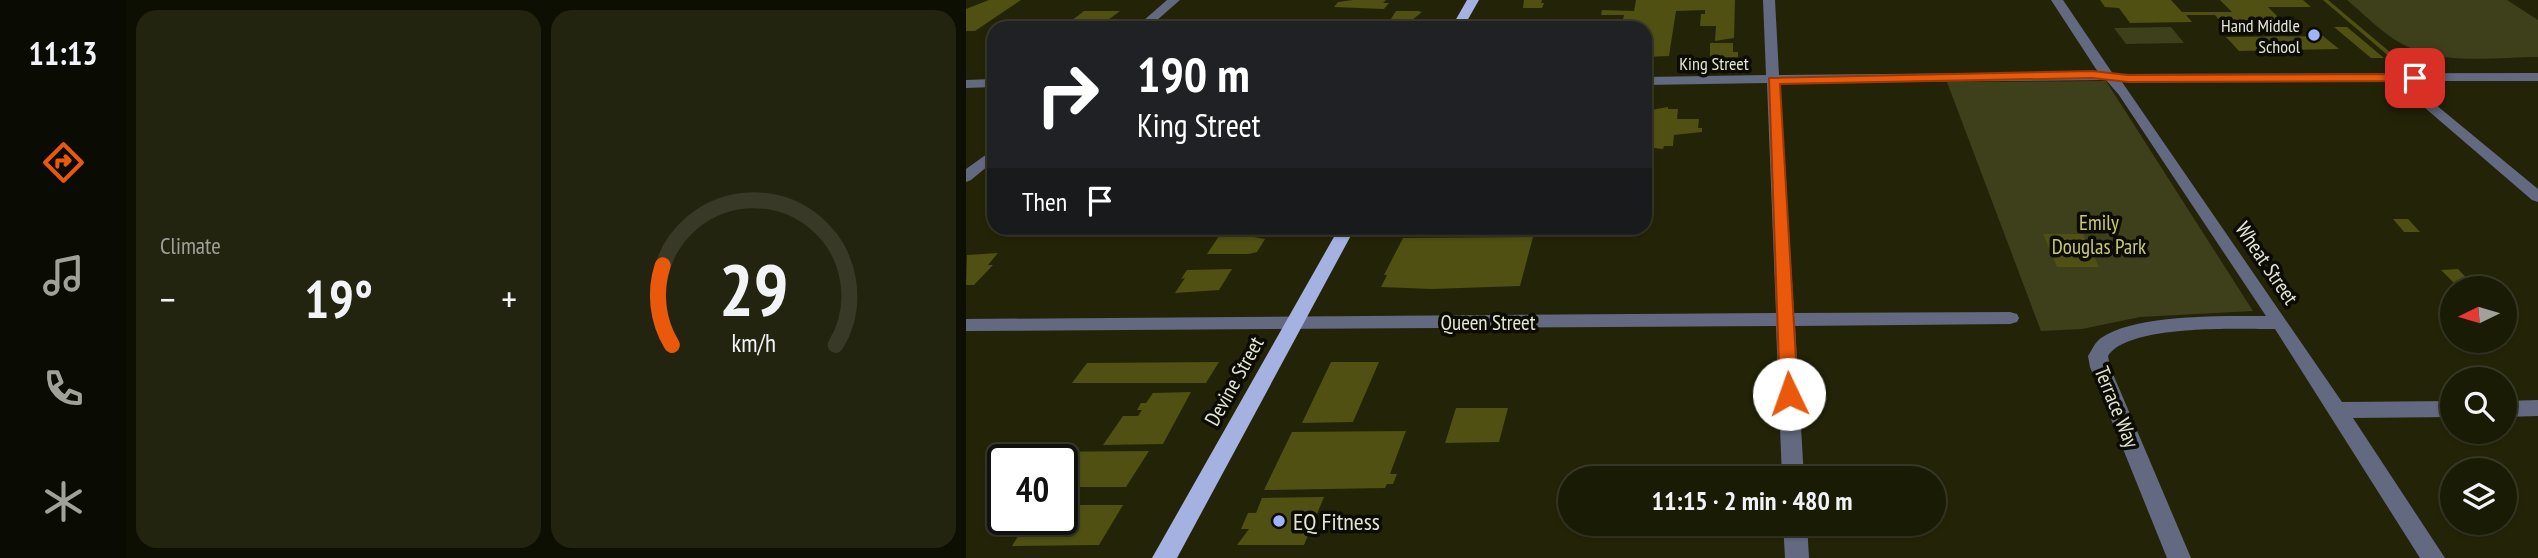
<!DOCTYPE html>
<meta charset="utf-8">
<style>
body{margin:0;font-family:"PT Sans Narrow",sans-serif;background:#23240f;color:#f1f3f6;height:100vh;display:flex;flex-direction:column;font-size:26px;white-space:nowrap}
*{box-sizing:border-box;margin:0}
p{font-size:23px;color:#9fa19a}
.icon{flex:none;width:38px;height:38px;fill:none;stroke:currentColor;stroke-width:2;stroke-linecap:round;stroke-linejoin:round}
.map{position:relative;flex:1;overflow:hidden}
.drawer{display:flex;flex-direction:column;gap:10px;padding:10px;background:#0e0f03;width:840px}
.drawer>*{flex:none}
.banner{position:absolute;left:21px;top:21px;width:665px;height:214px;border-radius:21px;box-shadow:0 2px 5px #0004,0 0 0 2px #383927;background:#202124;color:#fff;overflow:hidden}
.needle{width:46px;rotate:265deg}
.buttons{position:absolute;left:1474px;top:276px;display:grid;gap:14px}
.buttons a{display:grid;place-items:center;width:77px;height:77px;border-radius:50%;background:#1a1b05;box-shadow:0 2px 5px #0004,0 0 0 2px #383927;font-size:35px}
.speed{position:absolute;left:21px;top:444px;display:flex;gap:14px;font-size:35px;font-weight:700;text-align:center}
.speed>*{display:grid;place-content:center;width:91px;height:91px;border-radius:50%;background:#1a1b05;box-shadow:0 2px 5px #0004,0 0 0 2px #383927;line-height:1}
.speed .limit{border:4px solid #111;border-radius:10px;background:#fff;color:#111}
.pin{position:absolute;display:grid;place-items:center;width:60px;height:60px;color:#fff;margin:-30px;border-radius:14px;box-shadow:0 4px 10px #0006}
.me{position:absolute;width:77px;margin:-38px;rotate:357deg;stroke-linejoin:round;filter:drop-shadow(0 0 5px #0008)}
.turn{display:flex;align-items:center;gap:24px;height:147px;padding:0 35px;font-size:32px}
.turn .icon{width:91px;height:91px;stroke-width:2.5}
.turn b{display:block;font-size:49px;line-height:60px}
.then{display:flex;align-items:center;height:66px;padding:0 35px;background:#0003;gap:14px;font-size:26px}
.big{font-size:52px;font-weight:700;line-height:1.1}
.drawer .widget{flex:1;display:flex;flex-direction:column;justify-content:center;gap:10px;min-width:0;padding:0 24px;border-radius:21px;background:#23240f}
.drawer .dial{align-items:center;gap:0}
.dial svg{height:182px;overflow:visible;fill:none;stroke:#383927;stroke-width:7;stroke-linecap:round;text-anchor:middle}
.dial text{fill:#f1f3f6;stroke:none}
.heat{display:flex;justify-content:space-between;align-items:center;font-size:38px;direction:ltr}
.drawer .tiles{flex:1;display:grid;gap:10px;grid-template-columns:repeat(2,1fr)}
.trip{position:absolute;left:592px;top:466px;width:388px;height:70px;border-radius:35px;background:#1a1b05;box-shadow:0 2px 5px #0004,0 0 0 2px #383927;font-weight:700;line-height:70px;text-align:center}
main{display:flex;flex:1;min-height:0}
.tabs{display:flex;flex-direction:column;width:126px;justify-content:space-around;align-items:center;background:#0a0b02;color:#9fa19a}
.tabs .icon{width:49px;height:49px}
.tabs .selected{color:#ea580c}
.tabs b{font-size:32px;color:#f1f3f6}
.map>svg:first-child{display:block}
.green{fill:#3e3f1b}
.building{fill:#4f5012}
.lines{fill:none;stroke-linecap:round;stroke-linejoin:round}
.minor{fill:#636980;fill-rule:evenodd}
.major{fill:#a5b1e0;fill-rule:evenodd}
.route{fill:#ea580c;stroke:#983908;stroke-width:2}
.poi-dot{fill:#a1b3fd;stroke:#0c0c03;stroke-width:2.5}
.labels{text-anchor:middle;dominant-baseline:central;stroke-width:7;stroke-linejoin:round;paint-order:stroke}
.far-poi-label{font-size:18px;fill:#e4e6d5;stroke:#0c0c03;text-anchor:end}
.far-street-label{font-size:18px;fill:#e4e6d5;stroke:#0c0c03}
.park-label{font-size:21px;fill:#c7ca72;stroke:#0c0c03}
.street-label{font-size:21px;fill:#e4e6d5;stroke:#0c0c03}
.near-poi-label{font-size:24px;fill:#e4e6d5;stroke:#0c0c03;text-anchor:start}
</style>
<main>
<nav class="tabs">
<b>11:13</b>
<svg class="icon selected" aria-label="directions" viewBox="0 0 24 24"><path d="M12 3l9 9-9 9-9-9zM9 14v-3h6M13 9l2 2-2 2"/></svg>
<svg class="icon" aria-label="music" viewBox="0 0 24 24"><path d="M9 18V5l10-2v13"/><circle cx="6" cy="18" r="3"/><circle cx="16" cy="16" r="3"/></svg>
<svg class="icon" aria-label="phone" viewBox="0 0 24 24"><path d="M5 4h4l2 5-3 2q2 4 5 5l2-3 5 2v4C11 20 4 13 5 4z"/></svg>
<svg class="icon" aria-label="climate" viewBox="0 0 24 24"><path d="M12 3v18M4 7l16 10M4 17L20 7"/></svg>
</nav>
<section class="drawer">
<div class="tiles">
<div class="widget"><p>Climate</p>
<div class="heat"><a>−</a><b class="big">19°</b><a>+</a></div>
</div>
<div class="widget dial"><svg viewBox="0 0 100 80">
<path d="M14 69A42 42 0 1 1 86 69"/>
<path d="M14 69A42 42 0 0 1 10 34" stroke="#ea580c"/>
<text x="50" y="56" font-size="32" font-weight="700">29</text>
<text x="50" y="72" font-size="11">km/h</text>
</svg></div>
</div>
</section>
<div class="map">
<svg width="1572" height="558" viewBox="0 0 1572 558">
<rect width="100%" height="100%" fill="#232407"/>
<!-- green -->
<path class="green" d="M 1381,0 L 1541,0 L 1572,20 L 1572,57 C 1530,57 1475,66 1436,44 C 1416,33 1398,14 1381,0 Z
M 1205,27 L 1218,43 L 1160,44 L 1148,28 Z
M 1140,81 L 1287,311 L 1174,317 L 1116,329 L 1075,331 L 981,82 Z"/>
<!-- building -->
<path class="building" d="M 23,0 L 55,0 L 9,31 L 0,31 L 0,9 Z
M 387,0 L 420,0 L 417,3 L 423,3 L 418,9 L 368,7 L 372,2 Z
M 558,0 L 576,0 L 575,3 L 578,3 L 576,8 L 557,8 Z
M 670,0 L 769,0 L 768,38 L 749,41 L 750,26 L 734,26 L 735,14 L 739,14 L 739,10 L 710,11 L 703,56 L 679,57 L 679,28 L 655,27 L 658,15 L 635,15 L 636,10 L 668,11 Z
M 1134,0 L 1205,0 L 1216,12 L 1266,12 L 1254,0 L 1337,0 L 1345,7 L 1302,7 L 1317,22 L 1255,22 L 1249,15 L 1220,15 L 1226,22 L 1164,23 L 1153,8 L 1139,7 Z
M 1357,0 L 1362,0 L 1437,63 L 1432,64 Z
M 118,11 L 154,11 L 142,20 L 105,21 Z
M 430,11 L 452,11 L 456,12 L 446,20 L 423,22 Z
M 396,25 L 437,25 L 435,28 L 394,28 Z
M 1368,27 L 1381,27 L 1418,58 L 1405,58 Z
M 1357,36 L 1373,49 L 1273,51 L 1260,37 Z
M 744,43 L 767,43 L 767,52 L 772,52 L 772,57 L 744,59 Z
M 702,107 L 702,109 L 712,109 L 711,119 L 733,119 L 732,128 L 736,128 L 736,132 L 708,135 L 707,146 L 698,146 L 697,149 L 679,147 L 679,111 Z
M 1427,219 L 1442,219 L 1454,232 L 1438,232 Z
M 267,228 L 334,228 L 332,231 L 265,231 Z
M 446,228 L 495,228 L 494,231 L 484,231 L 483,235 L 442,236 Z
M 1077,234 L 1117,234 L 1133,267 L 1091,267 Z
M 253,236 L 282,236 L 299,239 L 291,252 L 283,254 L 241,254 Z
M 567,237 L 554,286 L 465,289 L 415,287 L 421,275 L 418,275 L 437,238 Z
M 32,253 L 22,265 L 27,265 L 8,285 L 0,285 L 1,255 Z
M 266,269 L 253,290 L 209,293 L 219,278 L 215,279 L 221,270 Z
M 1492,269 L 1509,287 L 1492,287 L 1475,270 Z
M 253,362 L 240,383 L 106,383 L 121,363 Z
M 365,362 L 413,362 L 387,422 L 336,423 Z
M 225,392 L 197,444 L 137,445 L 157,416 L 172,416 L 176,410 L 171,410 L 175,403 L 180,403 L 187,393 Z
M 490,408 L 542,408 L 533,442 L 479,443 Z
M 440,431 L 424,474 L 431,474 L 427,484 L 421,484 L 419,488 L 298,490 L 326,432 Z
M 183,451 L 160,487 L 96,487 L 96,460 L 50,460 L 57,452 Z
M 358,497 L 338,545 L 271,545 L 283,529 L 275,529 L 282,513 L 290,513 L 296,498 Z
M 96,505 L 157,505 L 133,545 L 46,546 L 62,520 L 96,520 Z"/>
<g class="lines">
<!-- minor -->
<path class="minor" d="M 201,0 L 214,0 L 182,28 L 169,28 Z
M 797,0 L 809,0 L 813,75 L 1132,72 L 1085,0 L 1097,0 L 1147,74 L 1572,73 L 1572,81 L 1441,81 L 1572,189 L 1572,202 L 1566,200 L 1444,95 L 1424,82 L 1156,82 L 1376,402 L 1486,401 L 1486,417 L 1387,418 L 1479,558 L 1454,558 L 1309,329 C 1273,329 1162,324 1142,356 L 1144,367 L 1225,558 L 1201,558 L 1124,367 L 1122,356 C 1126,350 1129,342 1135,338 C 1169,314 1258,316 1300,316 L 1153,95 L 1140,80 L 814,83 L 828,313 L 1044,312 L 1051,314 L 1053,318 L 1051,322 L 1044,324 L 829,326 L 838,478 L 816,478 L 810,326 L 0,331 L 0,319 L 810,313 L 801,83 L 679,85 L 679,77 L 800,75 Z
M 28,79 L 28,87 L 0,88 L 0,80 Z
M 28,149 L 28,161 L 5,180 L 0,182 L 0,169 Z
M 1572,400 L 1572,416 L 1538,417 L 1538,401 Z
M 817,523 L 841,523 L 843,558 L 819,558 Z"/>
<!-- major -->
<path class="major" d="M 501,0 L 513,0 L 497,28 L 485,28 Z
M 373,228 L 389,228 L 211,558 L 186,558 Z"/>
</g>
<!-- route -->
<path class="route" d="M 1126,71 L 1162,75 L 1449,74 L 1455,78 L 1449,81 L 1162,82 L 1126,78 L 814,84 L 832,394 L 829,399 L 816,399 L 814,394 L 803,78 Z"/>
<!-- markers -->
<g class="poi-dot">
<circle cx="1348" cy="35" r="7"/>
<circle cx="313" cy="521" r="7"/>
</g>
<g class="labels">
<!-- far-poi labels -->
<g class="far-poi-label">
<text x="1334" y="25">Hand Middle<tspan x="1334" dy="21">School</tspan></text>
</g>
<!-- far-street labels -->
<g class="far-street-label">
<text x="748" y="63">King Street</text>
</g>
<!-- park labels -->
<g class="park-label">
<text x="1133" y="222">Emily<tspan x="1133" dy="24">Douglas Park</tspan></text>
</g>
<!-- street labels -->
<g class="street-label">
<text transform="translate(1301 263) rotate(56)">Wheat Street</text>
<text x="522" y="322">Queen Street</text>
<text transform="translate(268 381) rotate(-61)">Devine Street</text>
<text transform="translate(1151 407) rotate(68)">Terrace Way</text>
</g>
<!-- near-poi labels -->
<g class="near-poi-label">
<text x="327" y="521">EQ Fitness</text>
</g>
</g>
</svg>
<div class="buttons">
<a><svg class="needle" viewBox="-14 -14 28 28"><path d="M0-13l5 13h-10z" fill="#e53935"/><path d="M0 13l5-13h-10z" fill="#9fa19a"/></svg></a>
<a><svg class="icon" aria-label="search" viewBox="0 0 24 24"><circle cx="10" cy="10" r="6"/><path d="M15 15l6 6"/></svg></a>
<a><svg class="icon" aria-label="layers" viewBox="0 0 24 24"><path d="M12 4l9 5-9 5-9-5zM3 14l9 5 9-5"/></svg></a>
</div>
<div class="speed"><div class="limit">40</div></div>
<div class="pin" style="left:1449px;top:78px;background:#d93025"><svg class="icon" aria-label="arrive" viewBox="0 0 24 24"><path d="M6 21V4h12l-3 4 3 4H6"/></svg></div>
<svg class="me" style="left:823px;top:394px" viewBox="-20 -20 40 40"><circle r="19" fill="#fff"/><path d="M0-13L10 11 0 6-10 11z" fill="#ea580c"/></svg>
<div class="trip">11:15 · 2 min · 480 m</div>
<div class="banner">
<div class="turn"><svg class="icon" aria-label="right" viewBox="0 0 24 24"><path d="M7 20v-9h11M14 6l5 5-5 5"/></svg><div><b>190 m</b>King Street</div></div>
<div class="then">Then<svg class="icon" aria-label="arrive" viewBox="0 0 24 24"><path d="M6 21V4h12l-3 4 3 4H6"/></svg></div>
</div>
</div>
</main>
